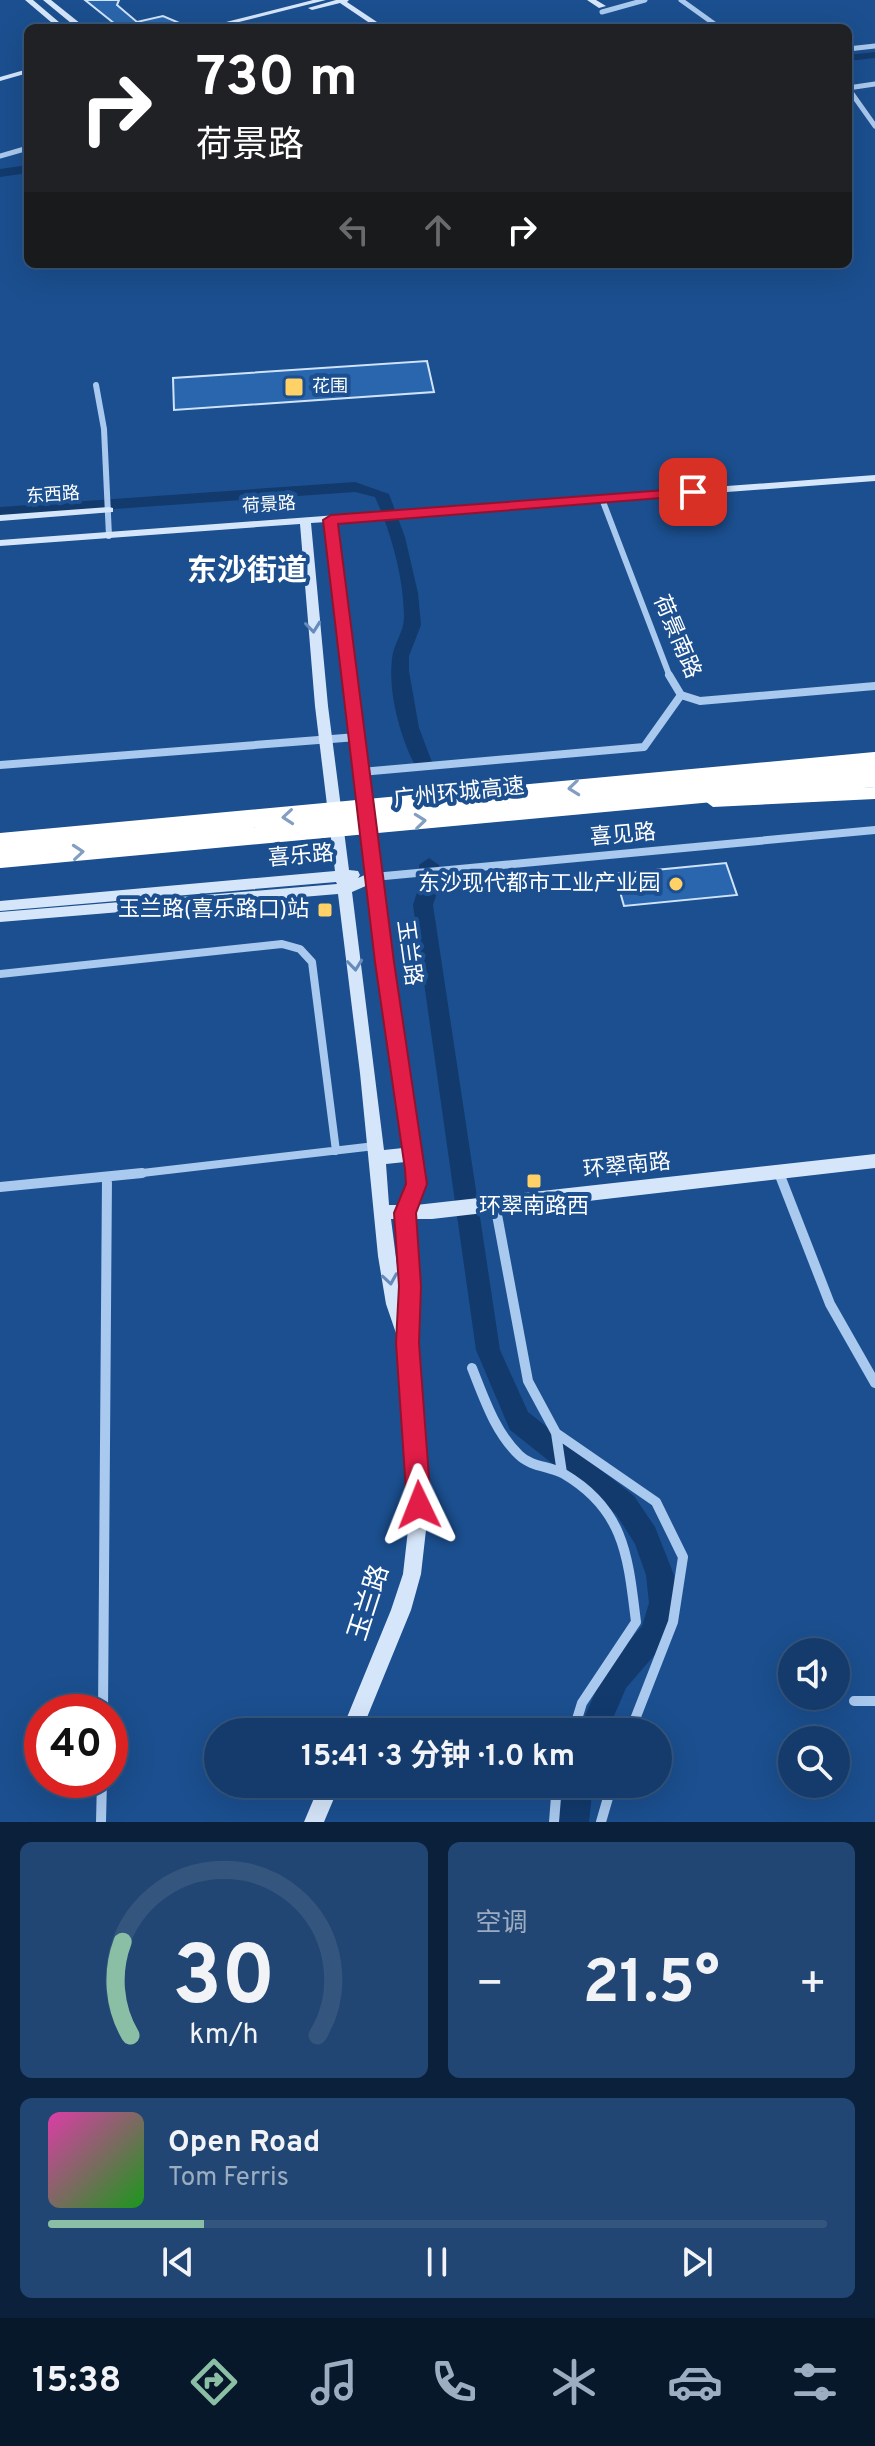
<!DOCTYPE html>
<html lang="zh">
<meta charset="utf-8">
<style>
body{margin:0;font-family:Overpass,"Noto Sans SC",sans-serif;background:#214673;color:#f1f3f6;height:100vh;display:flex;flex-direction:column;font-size:30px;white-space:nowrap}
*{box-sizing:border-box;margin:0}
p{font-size:26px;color:#9dadc1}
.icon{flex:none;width:44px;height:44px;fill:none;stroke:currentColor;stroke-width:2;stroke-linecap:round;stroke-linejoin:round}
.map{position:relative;height:1822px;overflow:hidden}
.side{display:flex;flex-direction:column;gap:20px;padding:20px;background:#0b203b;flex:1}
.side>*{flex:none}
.banner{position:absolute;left:24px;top:24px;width:828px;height:244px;border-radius:12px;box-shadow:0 8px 32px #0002,0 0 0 2px #33557e;background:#202124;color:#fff;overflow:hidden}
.tools{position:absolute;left:778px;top:1638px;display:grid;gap:16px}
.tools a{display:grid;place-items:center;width:72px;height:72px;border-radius:50%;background:#143b6b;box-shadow:0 8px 32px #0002,0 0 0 2px #33557e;font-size:40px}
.speed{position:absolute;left:24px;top:1694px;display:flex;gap:16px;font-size:40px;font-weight:700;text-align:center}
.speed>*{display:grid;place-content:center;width:104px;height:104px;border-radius:50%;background:#143b6b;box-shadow:0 8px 32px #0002,0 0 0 2px #33557e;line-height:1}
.speed .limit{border:12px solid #d22;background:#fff;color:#111}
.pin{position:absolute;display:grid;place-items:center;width:68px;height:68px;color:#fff;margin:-34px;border-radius:16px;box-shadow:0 4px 12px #0006}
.me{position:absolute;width:88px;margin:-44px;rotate:358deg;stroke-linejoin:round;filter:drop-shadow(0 0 6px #0008)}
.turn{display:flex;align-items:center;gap:28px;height:168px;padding:0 40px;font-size:36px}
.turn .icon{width:104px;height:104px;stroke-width:2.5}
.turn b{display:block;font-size:56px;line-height:68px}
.lanes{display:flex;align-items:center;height:76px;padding:0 40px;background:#0003;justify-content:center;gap:40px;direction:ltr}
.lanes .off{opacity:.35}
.big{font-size:60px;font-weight:700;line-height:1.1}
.side .card{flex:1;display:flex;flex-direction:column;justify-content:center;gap:12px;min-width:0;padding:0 28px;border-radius:12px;background:#214673}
.side .dial{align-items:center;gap:0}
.dial svg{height:208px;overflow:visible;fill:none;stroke:#33557e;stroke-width:7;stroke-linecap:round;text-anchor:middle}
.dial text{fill:#f1f3f6;stroke:none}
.song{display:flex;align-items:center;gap:24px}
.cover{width:96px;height:96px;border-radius:12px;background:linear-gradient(135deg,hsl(320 70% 55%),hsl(120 70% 35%))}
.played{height:8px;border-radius:4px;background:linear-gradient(90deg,#8abfa5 20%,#33557e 20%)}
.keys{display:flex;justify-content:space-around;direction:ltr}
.heat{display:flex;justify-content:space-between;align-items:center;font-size:44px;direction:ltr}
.side .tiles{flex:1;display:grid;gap:20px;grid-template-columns:1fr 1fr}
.card:last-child{grid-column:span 2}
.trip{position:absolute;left:204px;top:1718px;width:468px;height:80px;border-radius:40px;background:#143b6b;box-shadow:0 8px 32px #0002,0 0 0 2px #33557e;font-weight:700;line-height:80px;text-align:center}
.tabs{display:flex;height:128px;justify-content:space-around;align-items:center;background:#08182b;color:#9dadc1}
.tabs .icon{width:56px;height:56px}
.tabs .on{color:#8abfa5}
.tabs b{font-size:36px;color:#f1f3f6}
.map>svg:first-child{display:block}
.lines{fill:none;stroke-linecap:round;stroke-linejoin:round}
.river{fill:#123a6d;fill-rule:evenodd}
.building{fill:#2a66ad;stroke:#cfe3fa;stroke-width:2}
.street-far3{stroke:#a9c9ee;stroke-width:5}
.street-far2{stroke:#a9c9ee;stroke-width:6}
.street-far1{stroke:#a9c9ee;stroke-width:8}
.street{stroke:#a9c9ee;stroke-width:10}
.secondary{fill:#d6e6fa;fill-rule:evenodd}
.highway{fill:#fff;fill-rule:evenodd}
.highway-bridge{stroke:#fff;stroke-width:18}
.oneway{stroke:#668bba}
.oneway2{stroke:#829ec1}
.route{fill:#e11d48;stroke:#92132f;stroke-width:2}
.poi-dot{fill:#ffd166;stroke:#1b4f8f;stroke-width:3}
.labels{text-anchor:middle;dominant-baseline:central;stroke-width:8;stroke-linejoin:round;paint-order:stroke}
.far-poi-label{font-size:18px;fill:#fff;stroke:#1b4f8f;text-anchor:start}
.far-street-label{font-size:18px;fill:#fff;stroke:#1b4f8f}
.street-label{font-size:22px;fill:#fff;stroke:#1b4f8f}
.poi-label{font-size:22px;fill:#fff;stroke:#1b4f8f;text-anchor:end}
.near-street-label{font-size:26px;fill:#fff;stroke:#1b4f8f}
.district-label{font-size:30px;font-weight:bold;fill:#fff;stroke:#1b4f8f}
</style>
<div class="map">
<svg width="875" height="1822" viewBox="0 0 875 1822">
<rect width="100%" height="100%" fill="#1b4f8f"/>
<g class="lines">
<!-- river -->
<path class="river" d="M 875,52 L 875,58 L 848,61 L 848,55 Z
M 28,165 L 28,173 L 0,177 L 0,169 Z
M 355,482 L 389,494 L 405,537 L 418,593 L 421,625 L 409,656 L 409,671 L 419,728 L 432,762 L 423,768 L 416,767 C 400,738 388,692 392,659 C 393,644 404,633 404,617 C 404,579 391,532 375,497 L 355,492 L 0,517 L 0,507 Z
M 429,858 L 439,865 L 440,883 L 433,905 L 500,1350 L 528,1412 L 634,1496 L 655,1527 L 674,1575 L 677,1603 L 664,1644 L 626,1688 L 607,1732 L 578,1732 L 606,1668 L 642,1626 L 649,1603 L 646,1575 L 635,1544 L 616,1514 L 510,1430 L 476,1350 L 413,905 L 420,883 L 419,865 Z
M 563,1784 L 593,1784 L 589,1822 L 559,1822 Z"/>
</g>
<!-- building -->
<path class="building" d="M 85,0 L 119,0 L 117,5 L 137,22 L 163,16 L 177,22 L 153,28 L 120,28 Z
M 427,361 L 434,392 L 174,410 L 173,378 Z
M 726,863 L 737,895 L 624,906 L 615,874 Z"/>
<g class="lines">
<!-- street-far3 -->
<path class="street-far3" d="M 681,0 L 720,28
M 602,12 L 645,0
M 848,49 L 875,46
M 848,88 L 875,126
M 848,88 L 875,84
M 0,156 L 28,148"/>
<!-- street-far2 -->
<path class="street-far2" d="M 96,385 L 104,429 L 109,536
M 602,499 L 670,677"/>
<!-- street-far1 -->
<path class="street-far1" d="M 669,675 L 681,695 L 700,701 L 875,686
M 0,765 L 357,737
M 361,772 L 644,747 L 681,695
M 374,877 L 875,830
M 0,974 L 282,944 L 300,949 L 312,962 L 336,1151
M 779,1172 L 780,1175
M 125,1175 L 375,1146"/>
<!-- street -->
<path class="street" d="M 779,1173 L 830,1304 L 875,1383
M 0,1187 L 142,1173
M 495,1204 L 528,1381 L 556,1433 L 656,1502 L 683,1557 L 673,1622 L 630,1732
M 472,1368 C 484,1398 495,1432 519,1455 C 531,1467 550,1466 564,1474 C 625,1510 628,1557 636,1622 L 582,1703 L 573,1732
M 556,1433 L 562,1473
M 854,1701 L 875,1701
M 103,1712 L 107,1177
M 101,1822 L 102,1780
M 554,1822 L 557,1784
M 601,1822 L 612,1784"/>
<!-- secondary -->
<path class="secondary" d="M 25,0 L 33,0 L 66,28 L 58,28 Z
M 43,0 L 51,0 L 86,28 L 77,28 Z
M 313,0 L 326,0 L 215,28 L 202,28 Z
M 336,0 L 349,0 L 347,2 L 386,28 L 377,28 L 340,3 L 312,10 L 308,8 Z
M 587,0 L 596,0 L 606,6 L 599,8 Z
M 28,69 L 28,73 L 0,81 L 0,77 Z
M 875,475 L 875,481 L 337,521 L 391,962 L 421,1154 L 424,1184 L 416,1205 L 875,1154 L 875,1168 L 432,1219 L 414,1219 L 418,1286 L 417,1343 L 419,1393 L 428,1477 L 426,1530 L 421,1574 L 411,1610 L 361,1732 L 341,1732 L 391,1610 L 403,1574 L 408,1530 L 410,1477 L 401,1393 L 399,1342 L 386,1304 L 378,1256 L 360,1073 L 338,894 L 0,922 L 0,912 L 337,884 L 336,882 L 0,911 L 0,901 L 335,871 L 315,706 L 300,524 L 0,546 L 0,540 ZM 326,522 L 367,874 L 358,878 L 360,875 L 358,871 L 349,870 L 328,706 L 311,523 ZM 368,885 L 403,1148 L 384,1150 L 352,892 ZM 405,1162 L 408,1184 L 400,1205 L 389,1205 L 386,1164 ZM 391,1219 L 397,1219 L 401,1297 Z
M 109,507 L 113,508 L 113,512 L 0,521 L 0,515 Z
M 320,1784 L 340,1784 L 324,1822 L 304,1822 Z"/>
<!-- highway -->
<path class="highway" d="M 875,787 L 875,799 L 713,807 L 705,801 L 713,795 Z"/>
<!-- highway-bridge -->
<path class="highway-bridge" d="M 0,842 L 875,761
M 0,859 L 875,778"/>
</g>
<!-- one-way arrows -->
<defs><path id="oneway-chevron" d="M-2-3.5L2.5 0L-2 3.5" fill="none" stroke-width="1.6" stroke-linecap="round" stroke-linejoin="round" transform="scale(2)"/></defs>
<g class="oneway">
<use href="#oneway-chevron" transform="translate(313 627) rotate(84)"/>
<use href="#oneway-chevron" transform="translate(355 965) rotate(84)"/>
<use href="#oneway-chevron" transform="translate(390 1279) rotate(81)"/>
</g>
<g class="oneway2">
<use href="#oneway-chevron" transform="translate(574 788) rotate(174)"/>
<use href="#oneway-chevron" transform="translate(288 817) rotate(175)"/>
<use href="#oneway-chevron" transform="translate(420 821) rotate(-6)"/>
<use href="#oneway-chevron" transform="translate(78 852) rotate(-5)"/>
</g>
<!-- route -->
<path class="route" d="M 693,488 L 700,492 L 698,495 L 338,524 L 394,962 L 427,1184 L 416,1213 L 421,1286 L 419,1343 L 431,1505 L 428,1513 L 419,1516 L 411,1513 L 407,1505 L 396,1343 L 399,1286 L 394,1213 L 406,1184 L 405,1169 L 375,962 L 323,520 L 331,515 Z"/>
<!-- markers -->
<g class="poi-dot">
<rect x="284" y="377" width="20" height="20" rx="4"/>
<circle cx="676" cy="884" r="8"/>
<rect x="317" y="902" width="16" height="16" rx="4"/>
<rect x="526" y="1173" width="16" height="16" rx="4"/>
</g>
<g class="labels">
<!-- far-poi labels -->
<g class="far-poi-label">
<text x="312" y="387">花围</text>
</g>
<!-- far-street labels -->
<g class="far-street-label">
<text transform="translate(53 496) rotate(-4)">东西路</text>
<text transform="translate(269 506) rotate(-4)">荷景路</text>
</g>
<!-- street labels -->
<g class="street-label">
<text transform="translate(676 637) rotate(67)">荷景南路</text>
<text transform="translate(459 794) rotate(-6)">广州环城高速</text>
<text transform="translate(623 836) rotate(-5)">喜见路</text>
<text transform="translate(301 857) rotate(-5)">喜乐路</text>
<text transform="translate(408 953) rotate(82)">玉兰路</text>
<text transform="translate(627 1167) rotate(-6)">环翠南路</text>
</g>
<!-- poi labels -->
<g class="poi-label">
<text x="660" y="884">东沙现代都市工业产业园</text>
<text x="309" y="910">玉兰路(喜乐路口)站</text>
<text x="534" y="1207" text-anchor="middle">环翠南路西</text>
</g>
<!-- near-street labels -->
<g class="near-street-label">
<text transform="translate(370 1603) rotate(-72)">玉兰路</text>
</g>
<!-- district labels -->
<g class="district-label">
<text x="247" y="572">东沙街道</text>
</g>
</g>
</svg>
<div class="tools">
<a><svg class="icon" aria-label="sound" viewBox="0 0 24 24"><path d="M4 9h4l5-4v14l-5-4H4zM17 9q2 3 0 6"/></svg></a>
<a><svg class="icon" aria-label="search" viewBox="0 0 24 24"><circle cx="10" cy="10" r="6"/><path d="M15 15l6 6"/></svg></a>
</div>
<div class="speed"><div class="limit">40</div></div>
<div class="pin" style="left:693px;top:492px;background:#d93025"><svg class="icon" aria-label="arrive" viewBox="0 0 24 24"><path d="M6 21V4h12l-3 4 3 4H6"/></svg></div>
<svg class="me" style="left:419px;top:1505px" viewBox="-20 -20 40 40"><path d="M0-17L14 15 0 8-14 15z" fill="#e11d48" stroke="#fff" stroke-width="4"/></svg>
<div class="trip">15:41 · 3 分钟 · 1.0 km</div>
<div class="banner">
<div class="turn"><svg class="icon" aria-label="right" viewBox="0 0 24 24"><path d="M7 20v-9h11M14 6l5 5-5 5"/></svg><div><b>730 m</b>荷景路</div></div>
<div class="lanes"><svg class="icon off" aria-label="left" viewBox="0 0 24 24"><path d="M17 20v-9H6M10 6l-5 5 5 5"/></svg><svg class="icon off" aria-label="ahead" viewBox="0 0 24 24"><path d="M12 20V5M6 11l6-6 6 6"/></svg><svg class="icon" aria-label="right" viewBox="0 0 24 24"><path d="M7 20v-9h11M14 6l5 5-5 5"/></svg></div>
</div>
</div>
<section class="side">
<div class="tiles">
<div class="card dial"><svg viewBox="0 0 100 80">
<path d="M14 69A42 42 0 1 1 86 69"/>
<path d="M14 69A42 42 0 0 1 11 33" stroke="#8abfa5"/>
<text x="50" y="56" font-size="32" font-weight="700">30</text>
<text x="50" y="72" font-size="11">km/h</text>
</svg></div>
<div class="card"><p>空调</p>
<div class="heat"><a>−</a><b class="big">21.5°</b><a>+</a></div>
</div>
<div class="card">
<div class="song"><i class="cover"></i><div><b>Open Road</b><p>Tom Ferris</p></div></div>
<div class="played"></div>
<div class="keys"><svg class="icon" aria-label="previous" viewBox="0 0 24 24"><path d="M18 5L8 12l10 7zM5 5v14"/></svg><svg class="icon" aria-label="pause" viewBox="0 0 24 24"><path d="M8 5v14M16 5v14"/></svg><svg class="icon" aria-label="next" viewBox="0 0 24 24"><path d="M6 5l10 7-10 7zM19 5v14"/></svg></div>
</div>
</div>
</section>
<nav class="tabs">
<b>15:38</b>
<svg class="icon on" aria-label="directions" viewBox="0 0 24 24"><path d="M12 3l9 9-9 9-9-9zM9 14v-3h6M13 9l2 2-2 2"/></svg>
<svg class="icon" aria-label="music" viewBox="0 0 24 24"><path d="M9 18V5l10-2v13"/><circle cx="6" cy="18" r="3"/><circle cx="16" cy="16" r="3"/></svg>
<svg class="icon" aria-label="phone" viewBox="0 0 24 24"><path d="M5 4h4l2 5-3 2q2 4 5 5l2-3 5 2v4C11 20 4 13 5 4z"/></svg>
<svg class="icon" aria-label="climate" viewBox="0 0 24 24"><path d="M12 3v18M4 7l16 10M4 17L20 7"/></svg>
<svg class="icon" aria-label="car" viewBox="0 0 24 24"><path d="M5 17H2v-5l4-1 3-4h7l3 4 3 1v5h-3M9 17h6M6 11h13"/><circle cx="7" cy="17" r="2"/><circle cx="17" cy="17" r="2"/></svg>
<svg class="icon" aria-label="filters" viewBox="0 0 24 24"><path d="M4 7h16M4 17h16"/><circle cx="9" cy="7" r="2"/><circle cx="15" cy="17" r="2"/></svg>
</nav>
